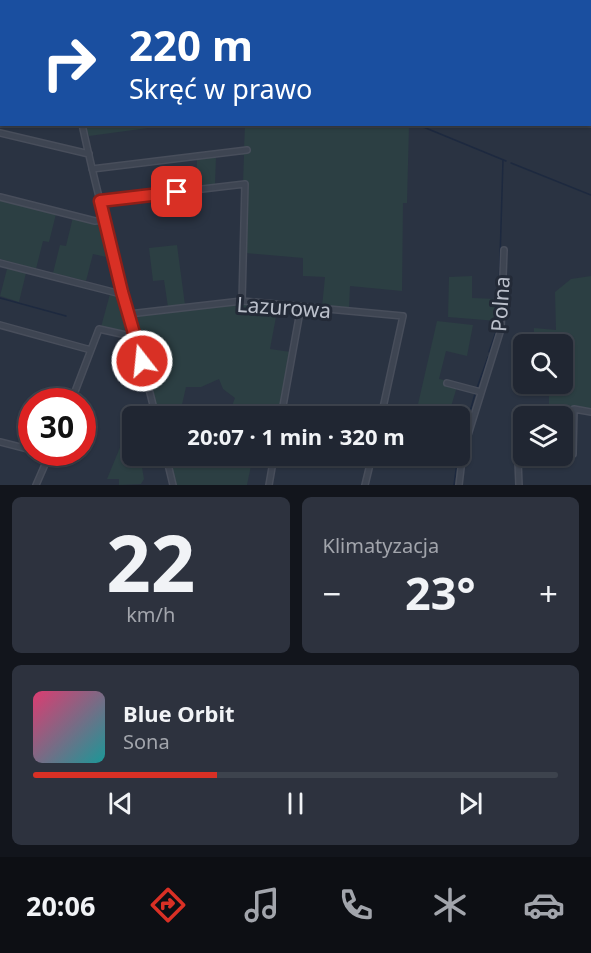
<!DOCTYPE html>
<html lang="pl">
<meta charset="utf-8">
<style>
body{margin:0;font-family:"Noto Sans",sans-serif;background:#2d323e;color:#f1f3f6;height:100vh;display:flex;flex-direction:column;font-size:22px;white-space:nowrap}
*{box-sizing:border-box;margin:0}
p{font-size:20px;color:#a2a5ac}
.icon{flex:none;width:33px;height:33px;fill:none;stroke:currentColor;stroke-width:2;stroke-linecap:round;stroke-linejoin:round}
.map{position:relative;height:485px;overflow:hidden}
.panel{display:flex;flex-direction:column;gap:12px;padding:12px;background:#12151c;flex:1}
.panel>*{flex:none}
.hud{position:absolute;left:0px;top:0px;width:591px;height:126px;box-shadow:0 2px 4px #0004,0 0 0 2px #3d434d;background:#1a4fa0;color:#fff;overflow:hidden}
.controls{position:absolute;left:513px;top:334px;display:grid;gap:12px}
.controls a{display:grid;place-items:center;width:60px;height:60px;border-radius:9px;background:#202632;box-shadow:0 2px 4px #0004,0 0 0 2px #3d434d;font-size:30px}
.speed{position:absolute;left:18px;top:388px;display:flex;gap:12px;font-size:30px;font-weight:700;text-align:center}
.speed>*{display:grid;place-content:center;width:78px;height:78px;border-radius:50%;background:#202632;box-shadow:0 2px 4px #0004,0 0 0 2px #3d434d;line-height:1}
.speed .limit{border:9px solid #d22;background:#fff;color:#111}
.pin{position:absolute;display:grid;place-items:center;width:51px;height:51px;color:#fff;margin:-26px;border-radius:12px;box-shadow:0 3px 9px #0006}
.me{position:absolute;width:66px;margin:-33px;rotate:344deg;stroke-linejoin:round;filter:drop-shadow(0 0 4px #0008)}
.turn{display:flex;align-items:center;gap:21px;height:126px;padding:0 30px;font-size:27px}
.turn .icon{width:78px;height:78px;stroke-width:2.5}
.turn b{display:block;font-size:42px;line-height:51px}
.big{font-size:45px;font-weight:700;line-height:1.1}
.panel .widget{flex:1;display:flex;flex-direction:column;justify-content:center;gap:9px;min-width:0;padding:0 21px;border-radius:9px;background:#2d323e}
.panel .dial{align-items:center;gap:0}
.dial b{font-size:78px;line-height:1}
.song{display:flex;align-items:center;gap:18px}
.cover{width:72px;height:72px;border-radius:9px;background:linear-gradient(135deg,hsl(340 70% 55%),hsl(180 70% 35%))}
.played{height:6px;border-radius:3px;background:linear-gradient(90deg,#d93025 35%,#3d434d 35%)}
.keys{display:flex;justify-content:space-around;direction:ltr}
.heat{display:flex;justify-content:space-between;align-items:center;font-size:33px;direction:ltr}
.panel .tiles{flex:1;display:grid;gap:12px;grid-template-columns:1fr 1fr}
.widget:last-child{grid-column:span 2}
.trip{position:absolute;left:122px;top:406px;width:348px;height:60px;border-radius:9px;background:#202632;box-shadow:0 2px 4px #0004,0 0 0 2px #3d434d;font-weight:700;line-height:60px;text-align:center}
.tab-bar{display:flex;height:96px;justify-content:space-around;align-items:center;background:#0d0f14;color:#a2a5ac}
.tab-bar .icon{width:42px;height:42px}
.tab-bar .selected{color:#d93025}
.tab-bar b{font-size:27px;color:#f1f3f6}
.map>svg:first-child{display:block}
.green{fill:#2c3f43}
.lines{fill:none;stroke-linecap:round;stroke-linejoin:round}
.stream{stroke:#1d293f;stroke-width:1.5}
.minor-casing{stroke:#484e5b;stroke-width:8}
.minor{stroke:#3e4552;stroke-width:5}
.route-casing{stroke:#8d1f18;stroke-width:15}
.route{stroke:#d93025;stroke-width:10}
.labels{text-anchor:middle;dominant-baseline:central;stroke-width:6;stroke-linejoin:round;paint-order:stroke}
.street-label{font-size:21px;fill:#bbc0cb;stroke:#232a37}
</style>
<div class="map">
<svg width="591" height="485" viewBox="0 0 591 485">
<rect width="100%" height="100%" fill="#2a3342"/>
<!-- green -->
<path class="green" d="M 406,124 L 409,126 L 407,203 L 403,203 L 402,291 L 350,286 L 349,309 L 322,307 L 325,277 L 303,276 L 303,258 L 246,253 L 248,182 L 243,183 L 244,155 L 240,155 L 239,150 L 244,149 L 245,125 Z
M 85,125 L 85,124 L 170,125 L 89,136 Z
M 216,157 L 215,185 L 196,187 L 197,159 Z
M 0,199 L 56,214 L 49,242 L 43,241 L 36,269 L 0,259 Z
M 73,217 L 103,224 L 111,258 L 93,254 L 86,281 L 53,273 L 60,245 L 66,246 Z
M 177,245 L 185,305 L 168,307 L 164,280 L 153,281 L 149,248 Z
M 7,269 L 26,273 L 19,302 L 0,296 Z
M 472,276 L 472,298 L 497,299 L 497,321 L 448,317 L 449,277 Z
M 591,276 L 591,410 L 553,404 L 549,407 L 549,384 L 562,384 L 562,345 L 534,345 L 534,328 L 556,330 L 555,292 L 571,279 Z
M 110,294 L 118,296 L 130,331 L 128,333 L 101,327 Z
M 244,303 L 278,306 L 270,349 L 291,352 L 279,417 L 212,417 L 213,412 L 230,411 L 235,398 L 223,389 L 219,379 L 201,387 L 186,387 L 181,409 L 157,409 L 133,317 Z
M 437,321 L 473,325 L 467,356 L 446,351 L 439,379 L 458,383 L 448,417 L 433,417 L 416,413 Z
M 133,416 L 132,456 L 140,456 L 144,479 L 141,484 L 119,485 L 119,479 L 107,479 Z
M 169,456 L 253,456 L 247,485 L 176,485 Z"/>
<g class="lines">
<!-- stream -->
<path class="stream" d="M 150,0 L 151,2
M 301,2 L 301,0
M 416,124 L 506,161
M 511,163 L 591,195
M 499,292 L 503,160
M 0,298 L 66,316
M 498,322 L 499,295
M 489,352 L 498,326
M 477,388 L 488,357
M 460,447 L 475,394
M 454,485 L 458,456"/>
<!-- minor casing -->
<g class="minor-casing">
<path id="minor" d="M 51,0 L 51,2
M 63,2 L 72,0
M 0,7 L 2,7
M 0,70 L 2,71
M 82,124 C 103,223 132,319 156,417
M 0,133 L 89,154
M 92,169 L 247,150
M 0,197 L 95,221 L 105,220
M 100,201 L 245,184 L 242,301
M 0,263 L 117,293 L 122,292
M 129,314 L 242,301 L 403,316 L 381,417
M 0,325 L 91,350
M 447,383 L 481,392
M 71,402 L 99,329 L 135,337
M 516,412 L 519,485
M 281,417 L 301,306
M 0,442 L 32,450
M 573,454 L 574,409 L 591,412
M 166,456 L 173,485
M 36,485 L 50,453
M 269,485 L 274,456
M 365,485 L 372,456
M 459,485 L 463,451 L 501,329 L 504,250"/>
</g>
<!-- minor -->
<use href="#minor" class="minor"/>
</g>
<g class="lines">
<!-- route casing -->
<g class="route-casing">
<path id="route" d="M 142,361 L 122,292 L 100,201 L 177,192"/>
</g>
<!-- route -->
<use href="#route" class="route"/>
</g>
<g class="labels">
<!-- street labels -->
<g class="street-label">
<text transform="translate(500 304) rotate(-86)">Polna</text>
<text transform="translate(284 307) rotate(4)">Lazurowa</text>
</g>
</g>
</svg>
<div class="controls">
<a><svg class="icon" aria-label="search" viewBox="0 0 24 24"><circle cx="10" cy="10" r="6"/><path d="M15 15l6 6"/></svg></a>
<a><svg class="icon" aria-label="layers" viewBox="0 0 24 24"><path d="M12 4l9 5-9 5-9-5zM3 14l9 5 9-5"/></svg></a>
</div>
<div class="speed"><div class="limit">30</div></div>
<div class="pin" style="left:177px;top:192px;background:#d93025"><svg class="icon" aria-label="arrive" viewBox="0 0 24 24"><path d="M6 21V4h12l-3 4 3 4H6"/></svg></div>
<svg class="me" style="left:142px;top:361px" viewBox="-20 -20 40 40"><circle r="17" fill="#d93025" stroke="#fff" stroke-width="3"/><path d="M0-11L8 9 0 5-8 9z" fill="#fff"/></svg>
<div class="trip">20:07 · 1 min · 320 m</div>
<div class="hud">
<div class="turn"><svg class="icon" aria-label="right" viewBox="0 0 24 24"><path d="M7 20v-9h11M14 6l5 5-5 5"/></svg><div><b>220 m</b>Skręć w prawo</div></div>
</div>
</div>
<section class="panel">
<div class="tiles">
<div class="widget dial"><b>22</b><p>km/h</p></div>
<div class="widget"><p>Klimatyzacja</p>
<div class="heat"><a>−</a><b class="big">23°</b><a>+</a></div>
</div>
<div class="widget">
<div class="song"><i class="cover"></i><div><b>Blue Orbit</b><p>Sona</p></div></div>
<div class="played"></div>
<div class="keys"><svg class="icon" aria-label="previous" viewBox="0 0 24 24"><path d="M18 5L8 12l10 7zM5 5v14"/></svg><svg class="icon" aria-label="pause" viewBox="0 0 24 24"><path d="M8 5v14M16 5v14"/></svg><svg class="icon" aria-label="next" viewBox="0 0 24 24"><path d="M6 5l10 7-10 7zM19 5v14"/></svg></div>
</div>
</div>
</section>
<nav class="tab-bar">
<b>20:06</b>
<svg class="icon selected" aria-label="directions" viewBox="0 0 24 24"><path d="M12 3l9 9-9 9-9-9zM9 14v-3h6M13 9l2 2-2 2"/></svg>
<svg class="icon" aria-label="music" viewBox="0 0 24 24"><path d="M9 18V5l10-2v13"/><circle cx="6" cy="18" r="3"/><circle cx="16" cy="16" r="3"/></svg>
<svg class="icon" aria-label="phone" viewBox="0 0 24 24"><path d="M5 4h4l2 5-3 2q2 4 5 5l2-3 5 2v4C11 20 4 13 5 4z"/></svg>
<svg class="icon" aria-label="climate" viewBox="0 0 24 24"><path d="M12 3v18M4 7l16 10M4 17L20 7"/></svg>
<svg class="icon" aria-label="car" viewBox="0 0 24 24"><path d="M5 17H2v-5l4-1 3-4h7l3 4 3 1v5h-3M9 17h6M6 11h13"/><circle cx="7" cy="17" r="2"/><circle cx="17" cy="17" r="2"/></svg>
</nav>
